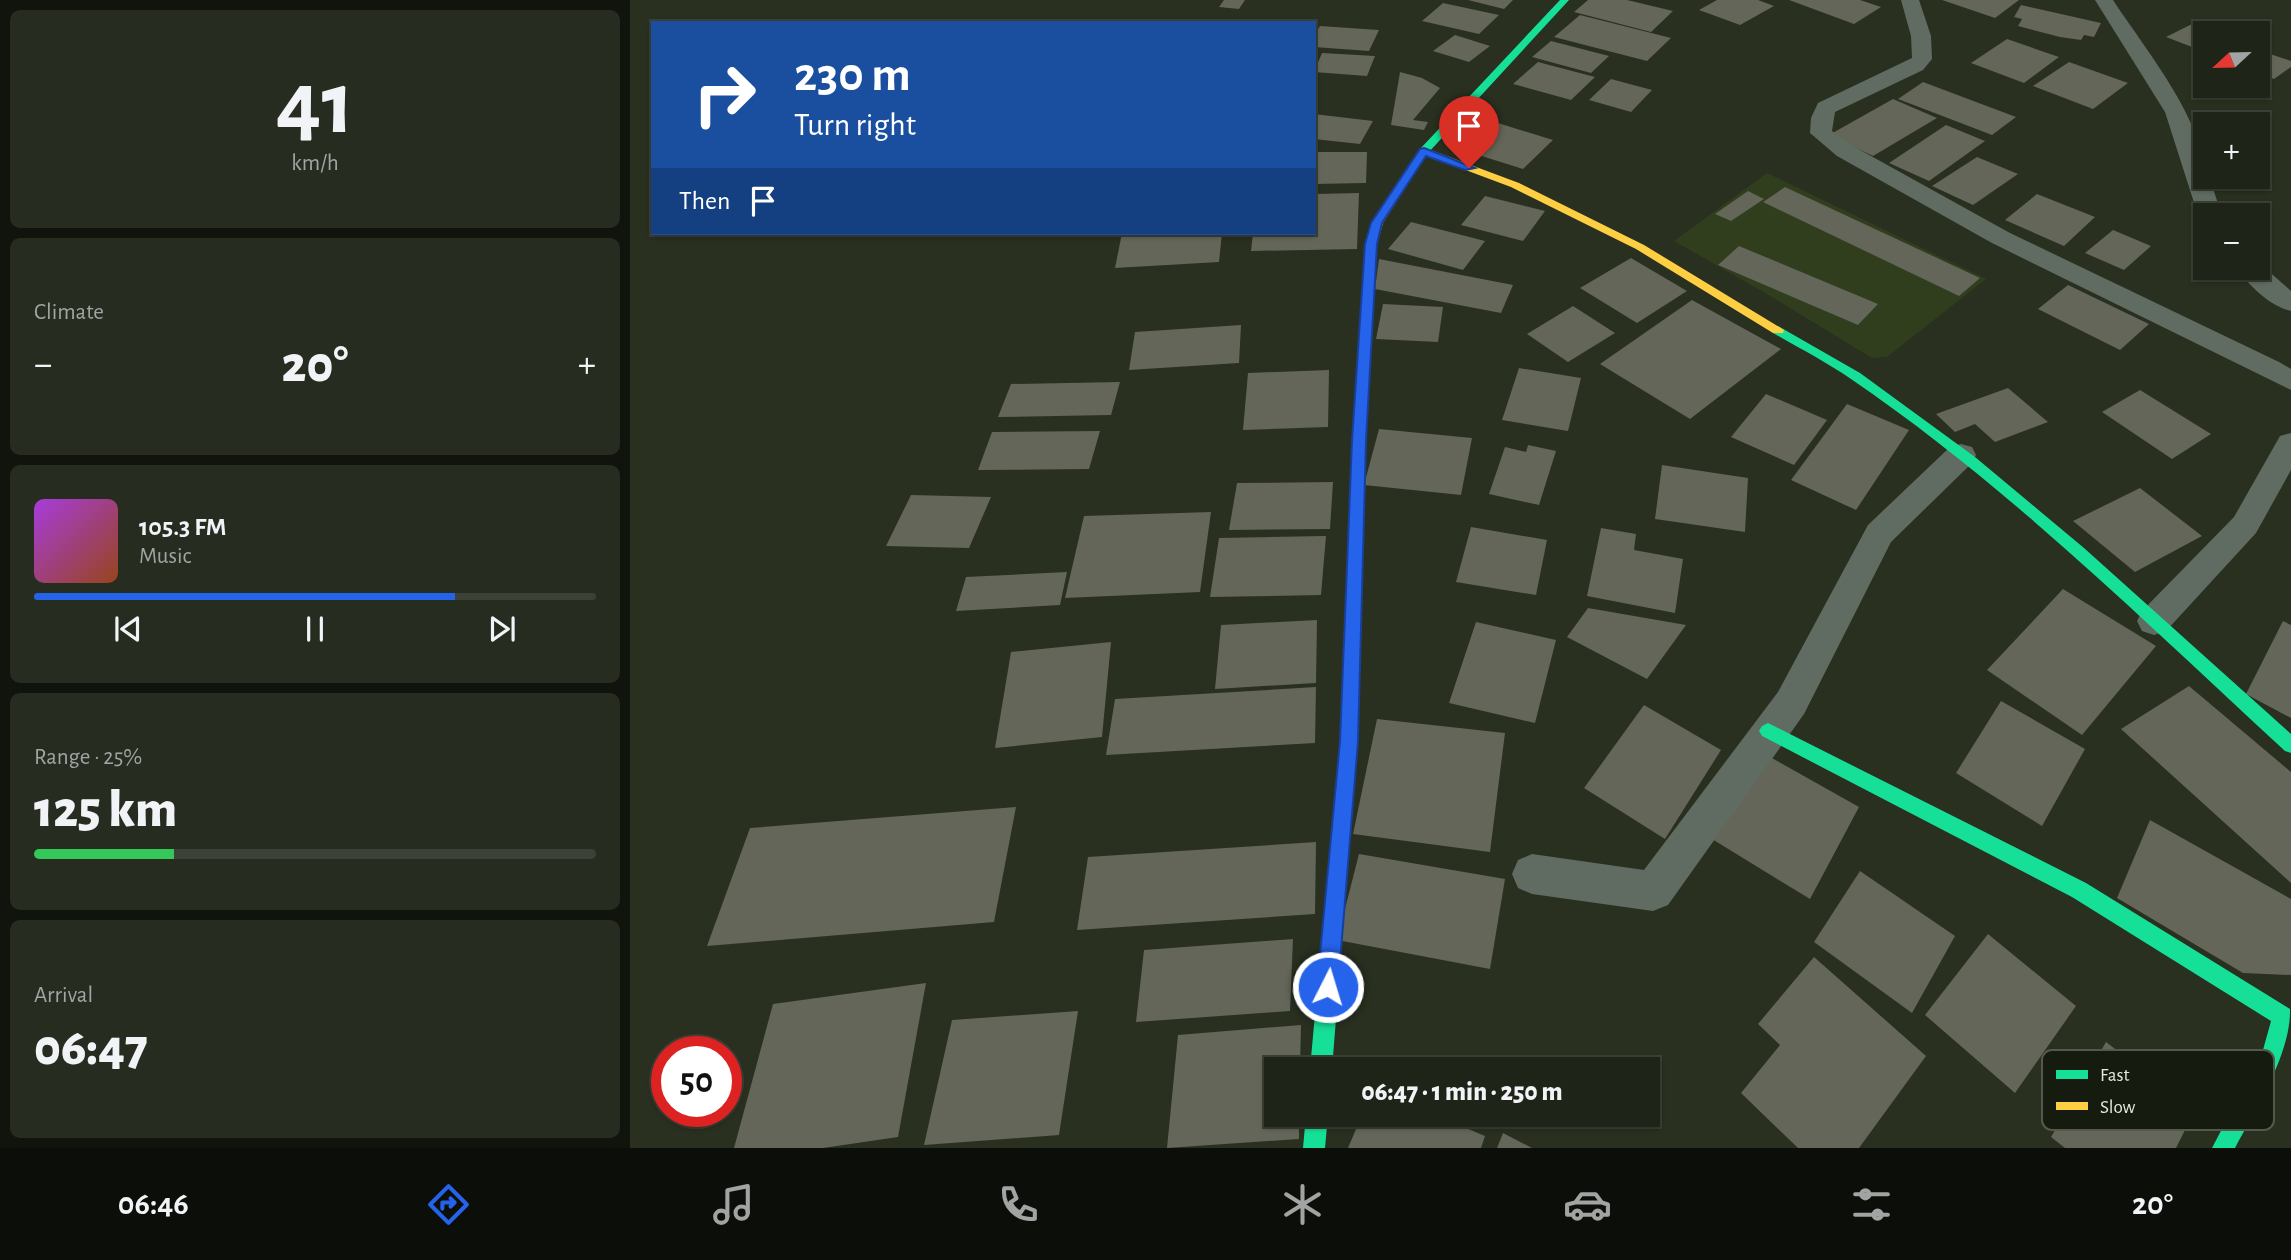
<!DOCTYPE html>
<meta charset="utf-8">
<style>
body{margin:0;font-family:"Alegreya Sans",sans-serif;background:#272c21;color:#f1f3f6;height:100vh;display:flex;flex-direction:column;font-size:26px;white-space:nowrap}
*{box-sizing:border-box;margin:0}
p{font-size:23px;color:#a1a4a2}
.icon{flex:none;width:38px;height:38px;fill:none;stroke:currentColor;stroke-width:2;stroke-linecap:round;stroke-linejoin:round}
.map{position:relative;flex:1;overflow:hidden}
.side{display:flex;flex-direction:column;gap:10px;padding:10px;background:#11140d;width:630px}
.side>*{flex:none}
.guide{position:absolute;left:21px;top:21px;width:665px;height:214px;border-radius:0px;box-shadow:0 2px 5px #0004,0 0 0 2px #3c4137;background:#1a4fa0;color:#fff;overflow:hidden}
.needle{width:46px;rotate:248deg}
.buttons{position:absolute;left:1563px;top:21px;display:grid;gap:14px}
.buttons a{display:grid;place-items:center;width:77px;height:77px;border-radius:0px;background:#1f2418;box-shadow:0 2px 5px #0004,0 0 0 2px #3c4137;font-size:35px}
.speed{position:absolute;left:21px;top:1036px;display:flex;gap:14px;font-size:35px;font-weight:700;text-align:center}
.speed>*{display:grid;place-content:center;width:91px;height:91px;border-radius:50%;background:#1f2418;box-shadow:0 2px 5px #0004,0 0 0 2px #3c4137;line-height:1}
.speed .limit{border:10px solid #d22;background:#fff;color:#111}
.pin{position:absolute;display:grid;place-items:center;width:60px;height:60px;color:#fff;margin:-72px -30px;border-radius:50% 50% 50% 0;rotate:-45deg;box-shadow:0 0 7px #0007}
.pin .icon{rotate:45deg}
.me{position:absolute;width:77px;margin:-38px;rotate:5deg;stroke-linejoin:round;filter:drop-shadow(0 0 5px #0008)}
.turn{display:flex;align-items:center;gap:24px;height:147px;padding:0 28px;font-size:32px}
.turn .icon{width:91px;height:91px;stroke-width:2.5}
.turn b{display:block;font-size:49px;line-height:60px}
.then{display:flex;align-items:center;height:66px;padding:0 28px;background:#0003;gap:14px;font-size:26px}
.big{font-size:52px;font-weight:800;line-height:1.1}
.side .widget{flex:1;display:flex;flex-direction:column;justify-content:center;gap:10px;min-width:0;padding:0 24px;border-radius:10px;background:#272c21}
.side .dial{align-items:center;gap:0}
.dial b{font-size:91px;line-height:1}
.song{display:flex;align-items:center;gap:21px}
.cover{width:84px;height:84px;border-radius:10px;background:linear-gradient(135deg,hsl(280 70% 55%),hsl(20 70% 35%))}
.played{height:7px;border-radius:4px;background:linear-gradient(90deg,#2563eb 75%,#3c4137 75%)}
.keys{display:flex;justify-content:space-around;direction:ltr}
.heat{display:flex;justify-content:space-between;align-items:center;font-size:38px;direction:ltr}
.charge{height:10px;border-radius:5px;background:linear-gradient(90deg,#34c759 25%,#3c4137 0)}
.trip{position:absolute;left:634px;top:1057px;width:396px;height:70px;border-radius:0px;background:#1f2418;box-shadow:0 2px 5px #0004,0 0 0 2px #3c4137;font-weight:800;line-height:70px;text-align:center}
.tab-bar{display:flex;height:112px;justify-content:space-around;align-items:center;background:#0c0e0a;color:#a1a4a2}
.tab-bar .icon{width:49px;height:49px}
.tab-bar .active{color:#2563eb}
.tab-bar b{font-size:32px;color:#f1f3f6}
main{display:flex;flex:1;min-height:0}
.map>svg:first-child{display:block}
.built{fill:#303e1d}
.building{fill:#636658}
.lines{fill:none;stroke-linecap:round;stroke-linejoin:round}
.street{fill:#606c62;fill-rule:evenodd}
.fast{fill:#16e098;fill-rule:evenodd}
.slow{fill:#ffcf43;fill-rule:evenodd}
.route{fill:#2563eb;stroke:#184099;stroke-width:2}
.key{fill:#161b0f;stroke:#54594c;stroke-width:2}
.key-label{font-size:19px;fill:#e3ebda}
</style>
<main>
<section class="side">
<div class="widget dial"><b>41</b><p>km/h</p></div>
<div class="widget"><p>Climate</p>
<div class="heat"><a>−</a><b class="big">20°</b><a>+</a></div>
</div>
<div class="widget">
<div class="song"><i class="cover"></i><div><b>105.3 FM</b><p>Music</p></div></div>
<div class="played"></div>
<div class="keys"><svg class="icon" aria-label="previous" viewBox="0 0 24 24"><path d="M18 5L8 12l10 7zM5 5v14"/></svg><svg class="icon" aria-label="pause" viewBox="0 0 24 24"><path d="M8 5v14M16 5v14"/></svg><svg class="icon" aria-label="next" viewBox="0 0 24 24"><path d="M6 5l10 7-10 7zM19 5v14"/></svg></div>
</div>
<div class="widget"><p>Range · 25%</p><b class="big">125 km</b><div class="charge"></div></div>
<div class="widget"><p>Arrival</p><b class="big">06:47</b></div>
</section>
<div class="map">
<svg width="1661" height="1148" viewBox="0 0 1661 1148">
<rect width="100%" height="100%" fill="#293020"/>
<!-- built -->
<path class="built" d="M 1137,173 L 1356,279 L 1257,357 L 1242,358 L 1142,297 L 1044,241 Z"/>
<!-- building -->
<path class="building" d="M 594,0 L 615,0 L 609,9 L 589,7 Z
M 838,0 L 883,0 L 874,9 Z
M 958,0 L 997,0 L 1043,11 L 1021,32 L 944,12 Z
M 1087,0 L 1128,0 L 1144,6 L 1110,25 L 1069,10 Z
M 1159,0 L 1230,0 L 1251,7 L 1224,24 Z
M 1312,0 L 1389,0 L 1365,18 Z
M 813,3 L 869,15 L 849,34 L 792,21 Z
M 1391,5 L 1471,23 L 1464,37 L 1454,35 L 1451,40 L 1430,37 L 1388,26 L 1392,19 L 1384,17 Z
M 950,15 L 1041,38 L 1017,61 L 924,37 Z
M 1564,23 L 1591,33 L 1575,33 L 1575,52 L 1536,37 Z
M 690,26 L 749,30 L 739,51 L 684,47 L 684,36 Z
M 825,35 L 860,46 L 839,62 L 803,51 Z
M 1377,39 L 1429,57 L 1394,83 L 1341,63 Z
M 921,41 L 979,56 L 961,73 L 902,57 Z
M 1628,50 L 1661,61 L 1661,67 L 1644,79 L 1628,73 Z
M 692,53 L 745,56 L 737,76 L 684,72 Z
M 908,62 L 965,77 L 941,100 L 883,84 Z
M 1439,62 L 1498,83 L 1463,109 L 1403,86 Z
M 770,72 L 792,78 L 810,88 L 783,120 L 798,122 L 794,130 L 761,125 Z
M 981,79 L 1022,90 L 1001,112 L 959,100 Z
M 1293,82 L 1386,117 L 1362,135 L 1268,99 Z
M 1263,99 L 1307,118 L 1243,156 L 1199,135 Z
M 684,114 L 743,121 L 730,144 L 684,139 Z
M 855,119 L 923,140 L 893,169 L 823,147 Z
M 1316,125 L 1355,141 L 1299,181 L 1259,163 Z
M 684,152 L 737,152 L 736,183 L 684,184 Z
M 1347,157 L 1388,174 L 1343,205 L 1302,186 Z
M 1155,187 L 1350,278 L 1329,296 L 1133,202 Z
M 1118,191 L 1134,199 L 1101,221 L 1085,214 Z
M 729,193 L 727,249 L 621,251 L 623,233 L 684,233 L 684,194 Z
M 1407,194 L 1465,217 L 1434,246 L 1375,220 Z
M 855,196 L 915,211 L 893,241 L 831,225 Z
M 781,222 L 855,241 L 833,270 L 758,249 Z
M 1483,230 L 1521,246 L 1494,270 L 1455,253 Z
M 492,233 L 592,233 L 589,262 L 485,268 Z
M 1109,246 L 1248,304 L 1228,325 L 1088,265 Z
M 1001,258 L 1057,291 L 1007,323 L 950,288 Z
M 749,259 L 883,285 L 871,313 L 745,289 Z
M 1438,285 L 1519,324 L 1490,350 L 1408,309 Z
M 1062,300 L 1151,349 L 1060,419 L 970,364 Z
M 753,304 L 813,307 L 808,342 L 746,339 Z
M 943,306 L 985,333 L 938,362 L 897,334 Z
M 611,325 L 609,363 L 499,370 L 505,332 Z
M 889,368 L 951,378 L 938,431 L 872,420 Z
M 699,370 L 698,427 L 613,430 L 618,373 Z
M 490,382 L 481,415 L 368,417 L 381,384 Z
M 1378,388 L 1418,422 L 1365,442 L 1345,424 L 1325,432 L 1306,414 Z
M 1510,390 L 1581,434 L 1542,459 L 1472,412 Z
M 1136,394 L 1197,420 L 1164,465 L 1101,437 Z
M 1217,404 L 1279,430 L 1226,510 L 1161,480 Z
M 749,429 L 842,438 L 831,495 L 734,485 Z
M 470,431 L 459,469 L 348,470 L 362,432 Z
M 898,445 L 926,451 L 909,505 L 859,494 L 875,447 L 896,452 Z
M 1032,465 L 1118,478 L 1115,532 L 1025,519 Z
M 703,482 L 700,529 L 599,530 L 607,483 Z
M 1510,488 L 1572,536 L 1505,572 L 1443,521 Z
M 281,495 L 361,497 L 339,548 L 256,546 Z
M 581,512 L 570,592 L 435,598 L 454,516 Z
M 841,527 L 917,540 L 906,595 L 826,582 Z
M 971,528 L 1006,534 L 1004,550 L 1053,559 L 1045,613 L 957,596 Z
M 696,536 L 691,595 L 580,597 L 589,538 Z
M 437,572 L 430,605 L 326,611 L 336,577 Z
M 1433,589 L 1526,646 L 1452,735 L 1357,670 Z
M 958,608 L 1056,625 L 1017,679 L 937,637 Z
M 687,620 L 686,683 L 585,689 L 591,625 Z
M 1653,621 L 1661,625 L 1661,718 L 1616,694 Z
M 846,622 L 926,640 L 905,723 L 819,703 Z
M 481,642 L 472,737 L 365,748 L 381,652 Z
M 1559,686 L 1661,772 L 1661,883 L 1491,729 Z
M 686,687 L 685,743 L 476,755 L 485,699 Z
M 1371,701 L 1455,749 L 1412,826 L 1326,773 Z
M 1014,705 L 1091,750 L 1035,839 L 954,788 Z
M 747,719 L 875,733 L 860,852 L 723,834 Z
M 1133,753 L 1229,807 L 1180,899 L 1082,839 Z
M 386,807 L 364,922 L 77,946 L 120,828 Z
M 1520,820 L 1661,899 L 1661,975 L 1613,973 L 1487,898 Z
M 686,842 L 685,914 L 447,930 L 458,857 Z
M 729,854 L 875,879 L 860,969 L 707,940 Z
M 1230,871 L 1325,936 L 1282,1013 L 1184,942 Z
M 1358,934 L 1446,1006 L 1385,1093 L 1295,1015 Z
M 663,939 L 660,1011 L 506,1022 L 514,950 Z
M 1184,957 L 1296,1056 L 1229,1148 L 1168,1148 L 1111,1093 L 1150,1045 L 1128,1024 Z
M 296,983 L 268,1137 L 193,1148 L 104,1148 L 143,1004 Z
M 448,1011 L 429,1135 L 294,1145 L 322,1020 Z
M 671,1025 L 670,1069 L 646,1069 L 646,1115 L 669,1115 L 669,1139 L 537,1148 L 548,1035 Z
M 1476,1042 L 1565,1110 L 1546,1148 L 1435,1148 L 1421,1137 Z
M 732,1115 L 805,1115 L 855,1136 L 851,1148 L 718,1148 Z
M 873,1133 L 902,1148 L 867,1148 Z"/>
<g class="lines">
<!-- street -->
<path class="street" d="M 1271,0 L 1289,0 L 1301,36 L 1302,59 L 1293,70 L 1205,112 L 1202,131 L 1223,146 L 1380,233 L 1649,362 L 1661,369 L 1661,390 L 1362,243 L 1207,156 L 1180,133 L 1181,118 L 1188,103 L 1282,58 L 1281,36 Z
M 1465,0 L 1483,0 C 1513,46 1575,121 1575,177 L 1579,177 L 1592,215 L 1575,215 L 1575,221 L 1568,215 L 1535,112 Z
M 1628,262 L 1661,291 L 1661,311 C 1640,306 1619,286 1607,268 L 1628,268 Z
M 1661,433 L 1661,470 L 1626,533 L 1536,631 L 1524,635 L 1512,631 L 1507,621 L 1512,611 L 1604,517 L 1650,436 Z
M 1331,444 L 1342,447 L 1346,455 L 1342,463 L 1261,542 L 1174,714 L 1038,905 L 1023,911 L 902,894 L 888,888 L 882,874 L 888,860 L 902,854 L 1014,870 L 1148,692 L 1238,525 L 1320,447 Z"/>
<!-- fast -->
<path class="fast" d="M 930,0 L 939,0 L 798,153 L 781,179 L 773,179 L 772,177 L 790,149 Z
M 1148,326 L 1230,373 L 1345,457 L 1454,548 L 1661,734 L 1661,753 L 1655,751 C 1515,622 1378,486 1221,379 C 1196,362 1169,348 1143,333 L 1142,330 Z
M 722,641 L 728,643 L 730,648 L 728,741 L 702,1069 L 680,1069 L 710,741 L 714,648 L 716,643 Z
M 1138,723 L 1456,883 L 1660,1009 C 1661,1054 1626,1108 1605,1148 L 1582,1148 L 1633,1050 L 1641,1021 L 1442,897 L 1132,736 L 1129,731 L 1132,726 Z
M 676,1115 L 698,1115 L 695,1148 L 673,1148 Z"/>
<!-- slow -->
<path class="slow" d="M 790,149 L 798,149 L 889,183 L 1014,245 L 1154,330 L 1153,333 L 1143,333 L 1006,249 L 881,187 L 790,153 Z
M 777,174 L 782,177 L 753,223 L 747,244 L 736,441 L 730,648 L 728,653 L 722,655 L 716,653 L 714,648 L 722,441 L 735,244 L 741,223 L 773,175 Z"/>
</g>
<!-- route -->
<path class="route" d="M 794,148 L 845,168 L 835,170 L 796,156 L 752,223 L 747,244 L 736,441 L 728,741 L 708,987 L 705,995 L 698,998 L 690,995 L 687,987 L 710,741 L 722,441 L 735,244 L 741,223 L 790,149 Z"/>
<!-- legend -->
<rect x="1412" y="1050" width="232" height="80" rx="10" class="key"/>
<rect x="1426" y="1070" width="32" height="9" fill="#16e098"/>
<rect x="1426" y="1102" width="32" height="8" fill="#ffcf43"/>
<g class="key-label">
<text x="1470" y="1081">Fast</text>
<text x="1470" y="1113">Slow</text>
</g>
</svg>
<div class="buttons">
<a><svg class="needle" viewBox="-14 -14 28 28"><path d="M0-13l5 13h-10z" fill="#e53935"/><path d="M0 13l5-13h-10z" fill="#a1a4a2"/></svg></a>
<a>+</a>
<a>−</a>
</div>
<div class="speed"><div class="limit">50</div></div>
<div class="pin" style="left:839px;top:168px;background:#d93025"><svg class="icon" aria-label="arrive" viewBox="0 0 24 24"><path d="M6 21V4h12l-3 4 3 4H6"/></svg></div>
<svg class="me" style="left:698px;top:987px" viewBox="-20 -20 40 40"><circle r="17" fill="#2563eb" stroke="#fff" stroke-width="3"/><path d="M0-11L8 9 0 5-8 9z" fill="#fff"/></svg>
<div class="trip">06:47 · 1 min · 250 m</div>
<div class="guide">
<div class="turn"><svg class="icon" aria-label="right" viewBox="0 0 24 24"><path d="M7 20v-9h11M14 6l5 5-5 5"/></svg><div><b>230 m</b>Turn right</div></div>
<div class="then">Then<svg class="icon" aria-label="arrive" viewBox="0 0 24 24"><path d="M6 21V4h12l-3 4 3 4H6"/></svg></div>
</div>
</div>
</main>
<nav class="tab-bar">
<b>06:46</b>
<svg class="icon active" aria-label="directions" viewBox="0 0 24 24"><path d="M12 3l9 9-9 9-9-9zM9 14v-3h6M13 9l2 2-2 2"/></svg>
<svg class="icon" aria-label="music" viewBox="0 0 24 24"><path d="M9 18V5l10-2v13"/><circle cx="6" cy="18" r="3"/><circle cx="16" cy="16" r="3"/></svg>
<svg class="icon" aria-label="phone" viewBox="0 0 24 24"><path d="M5 4h4l2 5-3 2q2 4 5 5l2-3 5 2v4C11 20 4 13 5 4z"/></svg>
<svg class="icon" aria-label="climate" viewBox="0 0 24 24"><path d="M12 3v18M4 7l16 10M4 17L20 7"/></svg>
<svg class="icon" aria-label="car" viewBox="0 0 24 24"><path d="M5 17H2v-5l4-1 3-4h7l3 4 3 1v5h-3M9 17h6M6 11h13"/><circle cx="7" cy="17" r="2"/><circle cx="17" cy="17" r="2"/></svg>
<svg class="icon" aria-label="filters" viewBox="0 0 24 24"><path d="M4 7h16M4 17h16"/><circle cx="9" cy="7" r="2"/><circle cx="15" cy="17" r="2"/></svg>
<b>20°</b>
</nav>
